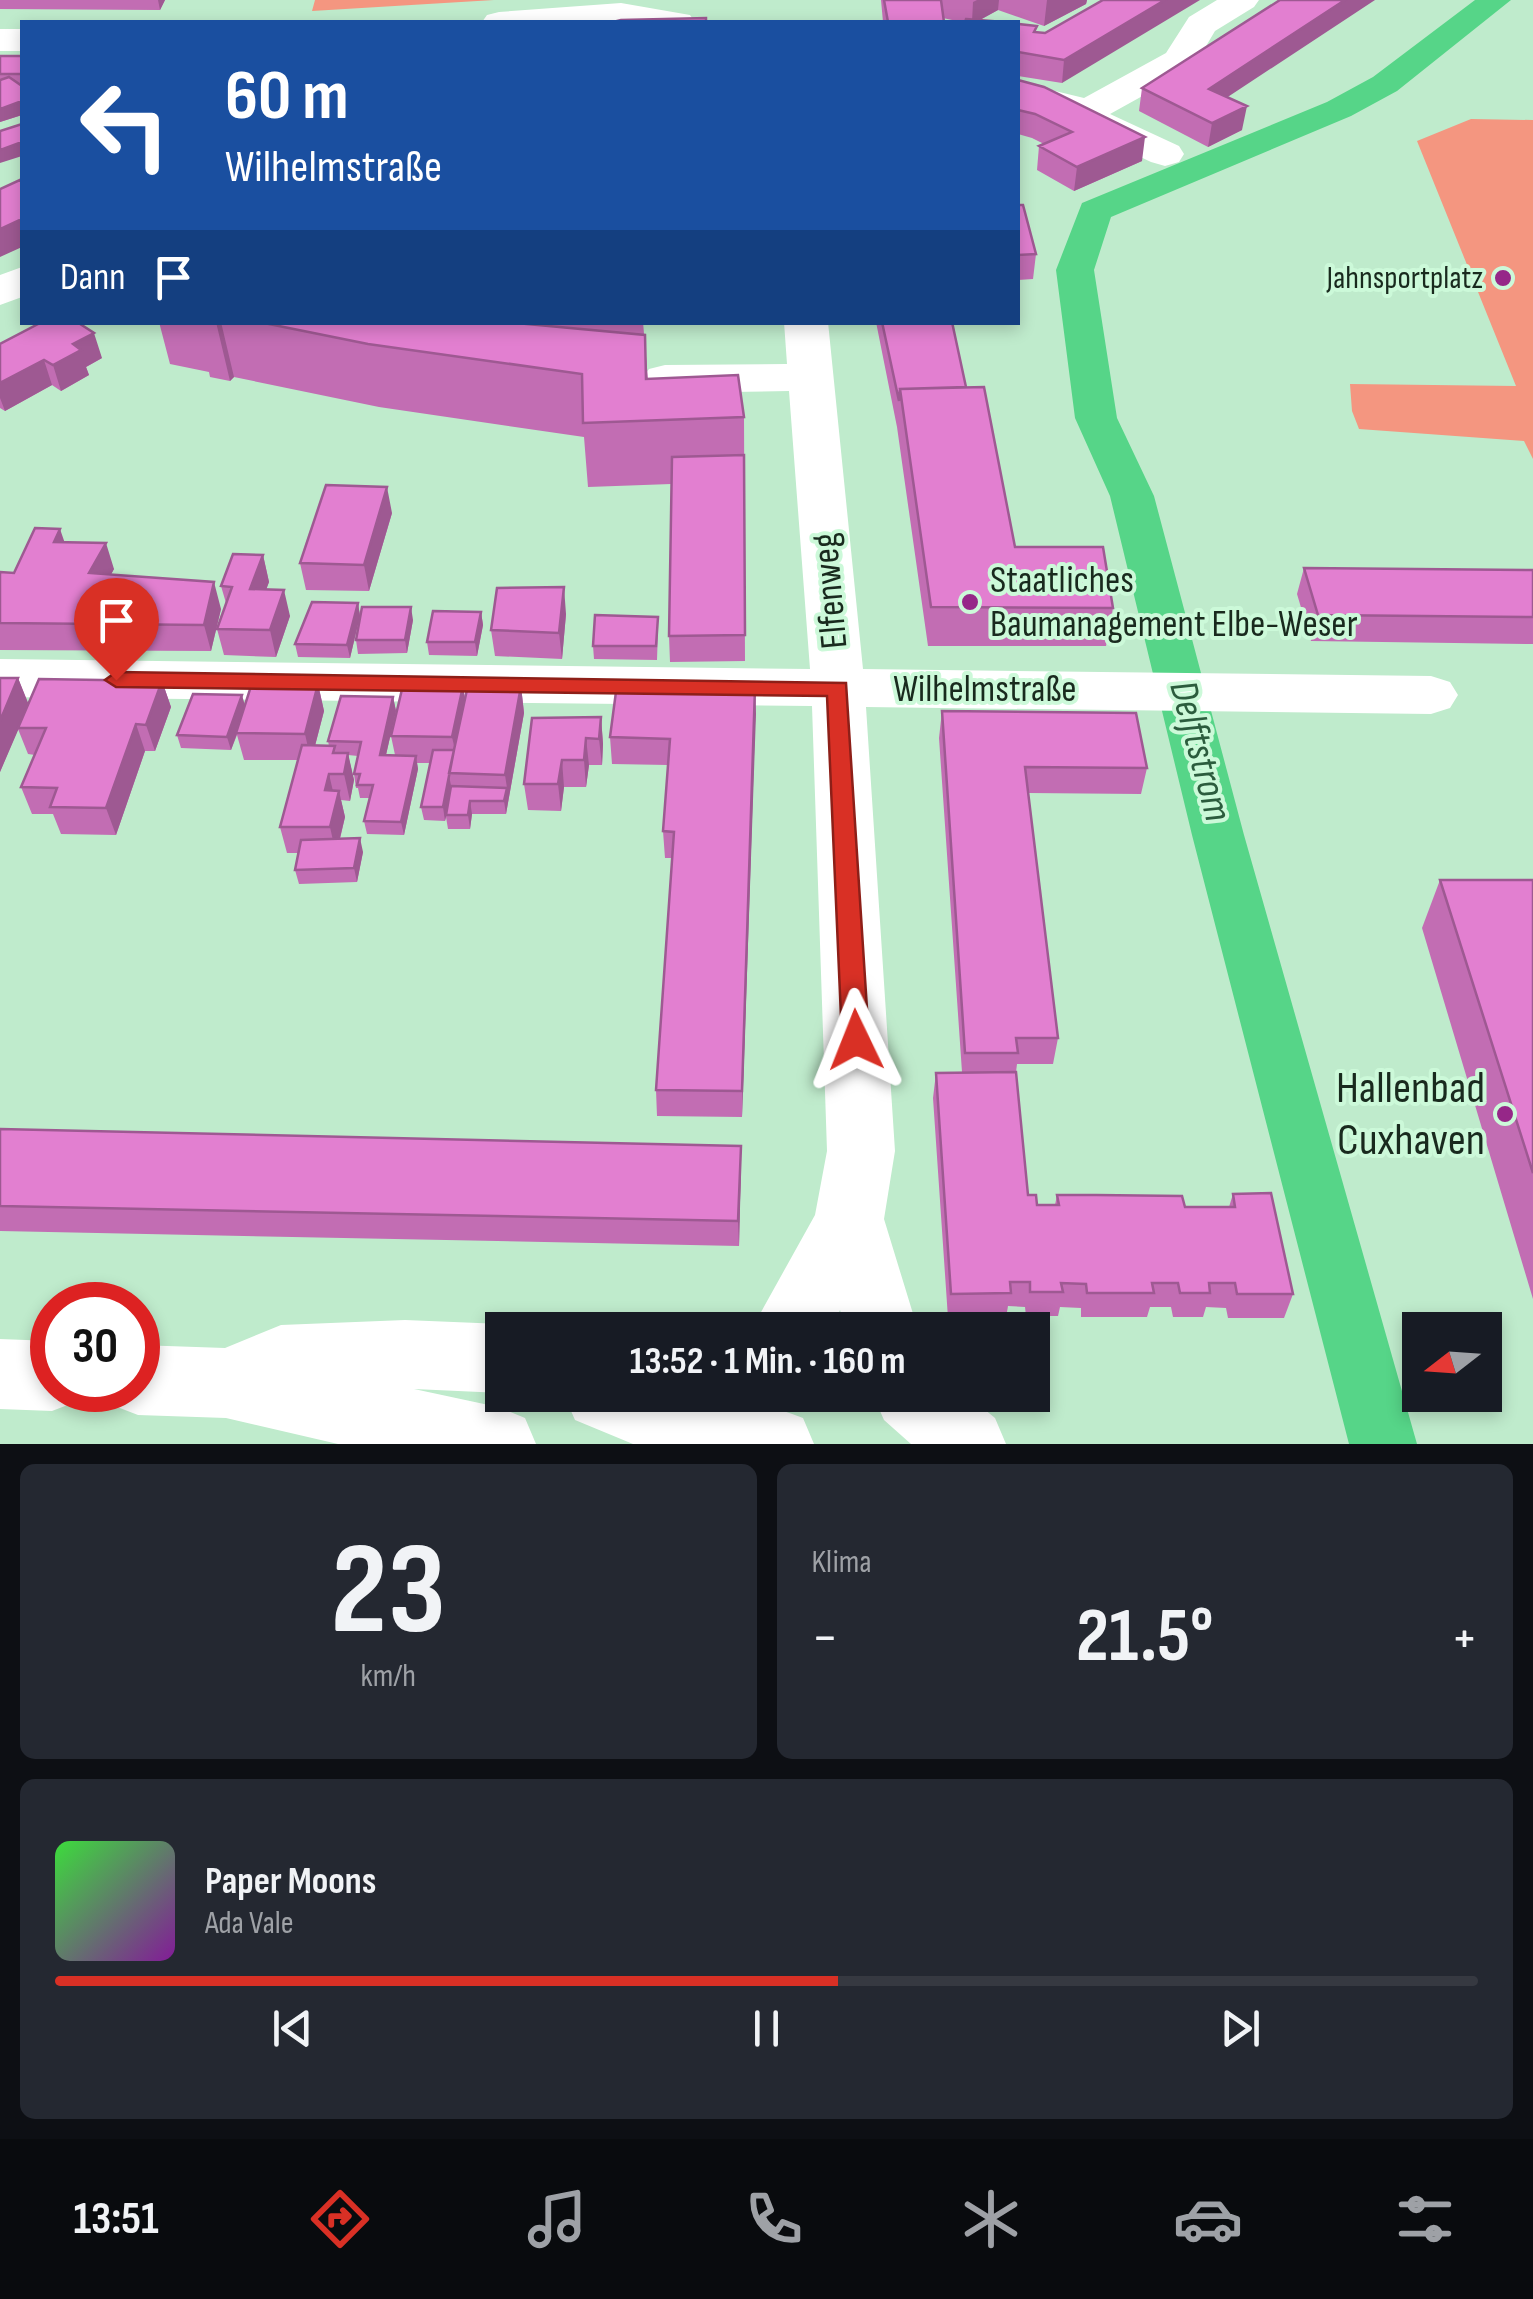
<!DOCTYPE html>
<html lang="de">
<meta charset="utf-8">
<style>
body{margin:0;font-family:"Sofia Sans Condensed",sans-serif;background:#242831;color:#f1f3f6;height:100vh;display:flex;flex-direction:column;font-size:38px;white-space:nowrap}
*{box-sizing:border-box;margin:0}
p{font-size:32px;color:#9ea1a6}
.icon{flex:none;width:55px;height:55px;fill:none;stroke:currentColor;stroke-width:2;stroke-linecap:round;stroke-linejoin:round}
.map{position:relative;height:1444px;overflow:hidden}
.sheet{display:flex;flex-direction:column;gap:20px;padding:20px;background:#0d0f14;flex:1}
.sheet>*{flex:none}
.hud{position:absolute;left:20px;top:20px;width:1000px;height:305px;border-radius:0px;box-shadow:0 5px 15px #0003;background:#1a4fa0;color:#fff;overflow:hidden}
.needle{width:65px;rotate:253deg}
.fabs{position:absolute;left:1402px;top:1312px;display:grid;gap:20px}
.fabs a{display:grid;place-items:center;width:100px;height:100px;border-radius:0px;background:#171b24;box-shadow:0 5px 15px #0003;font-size:50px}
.speed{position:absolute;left:30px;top:1282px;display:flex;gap:20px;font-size:50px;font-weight:700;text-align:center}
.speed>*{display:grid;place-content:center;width:130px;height:130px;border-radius:50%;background:#171b24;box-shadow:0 5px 15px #0003;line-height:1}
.speed .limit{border:15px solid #d22;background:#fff;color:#111}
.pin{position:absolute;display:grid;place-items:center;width:85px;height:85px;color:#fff;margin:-102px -42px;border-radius:50% 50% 50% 0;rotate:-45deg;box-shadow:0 0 10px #0007}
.pin .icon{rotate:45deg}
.me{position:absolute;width:110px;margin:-55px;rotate:358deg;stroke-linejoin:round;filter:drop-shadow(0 0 8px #0008)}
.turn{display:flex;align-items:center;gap:35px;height:210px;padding:0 40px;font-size:45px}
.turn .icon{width:130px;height:130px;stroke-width:2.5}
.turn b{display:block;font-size:70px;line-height:85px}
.then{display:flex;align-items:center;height:95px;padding:0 40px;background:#0003;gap:20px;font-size:38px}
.big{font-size:75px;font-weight:700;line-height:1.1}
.sheet .tile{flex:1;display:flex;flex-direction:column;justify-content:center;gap:15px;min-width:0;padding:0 35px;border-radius:15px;background:#242831}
.sheet .dial{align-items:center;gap:0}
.dial b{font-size:130px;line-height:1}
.song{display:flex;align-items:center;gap:30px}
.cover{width:120px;height:120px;border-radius:15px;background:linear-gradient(135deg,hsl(120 70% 55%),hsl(290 70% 35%))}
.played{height:10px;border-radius:5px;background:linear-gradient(90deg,#d93025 55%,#363941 55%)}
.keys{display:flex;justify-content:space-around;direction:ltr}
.heat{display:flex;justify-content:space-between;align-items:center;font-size:55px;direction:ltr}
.sheet .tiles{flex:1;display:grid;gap:20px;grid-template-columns:1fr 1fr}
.tile:last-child{grid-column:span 2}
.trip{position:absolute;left:485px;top:1312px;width:565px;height:100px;border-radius:0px;background:#171b24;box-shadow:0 5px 15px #0003;font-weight:700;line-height:100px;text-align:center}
.menu{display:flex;height:160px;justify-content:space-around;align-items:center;background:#090b0e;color:#9ea1a6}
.menu .icon{width:70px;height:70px}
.menu .active{color:#d93025}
.menu b{font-size:45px;color:#f1f3f6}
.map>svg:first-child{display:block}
.green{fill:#f49680}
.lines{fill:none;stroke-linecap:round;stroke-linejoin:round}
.canal{fill:#56d588;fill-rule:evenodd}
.minor{fill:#fff;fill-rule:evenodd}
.wall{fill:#c26db3}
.shaded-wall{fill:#9e5992}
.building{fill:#e27fd0;stroke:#9e5992;stroke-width:2.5}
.route{fill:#d93025;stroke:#8d1f18;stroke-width:2.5}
.poi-dot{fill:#962788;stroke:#ccf9d9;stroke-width:4}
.labels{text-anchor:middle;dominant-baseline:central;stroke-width:8;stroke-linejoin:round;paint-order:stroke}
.far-poi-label{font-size:32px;fill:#192a1e;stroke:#ccf9d9;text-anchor:end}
.poi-label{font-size:38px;fill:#192a1e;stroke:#ccf9d9;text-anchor:start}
.street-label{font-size:38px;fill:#192a1e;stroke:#ccf9d9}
.water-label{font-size:40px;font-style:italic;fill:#2b5c3d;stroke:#ccf9d9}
.near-poi-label{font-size:45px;fill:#192a1e;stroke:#ccf9d9;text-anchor:end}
</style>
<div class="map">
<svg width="1533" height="1444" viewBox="0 0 1533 1444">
<rect width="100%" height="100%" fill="#bfebcc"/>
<!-- green -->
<path class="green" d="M 315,0 L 494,0 L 312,11 Z
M 1471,119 L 1533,120 L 1533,459 L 1524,441 L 1359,429 L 1352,411 L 1350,384 L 1516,386 L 1417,141 Z"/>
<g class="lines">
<!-- canal -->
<path class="canal" d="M 1475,0 L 1511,0 L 1397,91 L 1351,116 L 1111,217 L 1094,270 L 1117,418 L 1154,496 L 1244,835 L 1417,1444 L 1349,1444 L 1192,835 L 1110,496 L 1075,418 L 1056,270 L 1082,203 L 1327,102 L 1373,77 Z"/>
<!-- minor -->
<path class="minor" d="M 1217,0 L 1259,0 L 1254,7 L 1215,31 L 1193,68 L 1110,114 L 1179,146 L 1184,154 L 1179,162 L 1165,166 L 1151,162 L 1073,125 L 1067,117 L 1018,104 L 1018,82 L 1084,98 L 1166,53 L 1189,17 Z
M 621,3 L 690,15 L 695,22 L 482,22 L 487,15 L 499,12 Z
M 0,29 L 22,29 L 22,51 L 0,51 Z
M 22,267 L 22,297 L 0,305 L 0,275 Z
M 784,322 L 828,322 L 863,669 L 1431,676 L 1450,682 L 1458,695 L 1450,708 L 1431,714 L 866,707 L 895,1151 L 884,1219 L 918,1330 L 846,1330 L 840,1310 L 831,1330 L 751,1330 L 815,1215 L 827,1151 L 812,706 L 0,697 L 0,659 L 810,669 L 789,391 L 665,393 L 649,389 L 642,379 L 649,369 L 665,365 L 787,364 Z
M 405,1320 L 502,1324 L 516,1330 L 502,1330 L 502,1393 L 414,1389 L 498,1407 L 525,1418 L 536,1444 L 338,1444 L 226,1418 L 138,1415 L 112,1405 L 105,1390 L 138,1390 L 138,1345 L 225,1348 L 281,1325 Z
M 0,1339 L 52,1341 L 52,1390 L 83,1390 L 78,1401 L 52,1411 L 0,1409 Z
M 564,1395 C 643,1395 728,1388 803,1418 L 814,1444 L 633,1444 L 575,1420 Z
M 873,1395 L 967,1395 L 995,1418 L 1006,1444 L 911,1444 L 884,1420 Z"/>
</g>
<!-- wall -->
<path class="wall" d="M 0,0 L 165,0 L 160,10 L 0,9 Z
M 881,0 L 1087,0 L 1086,4 L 1044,26 L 998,10 L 980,20 L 1004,22 L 961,22 L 943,18 L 944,22 L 883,22 Z
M 1103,0 L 1062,83 L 1018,76 L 1018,24 L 1037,32 L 1045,33 Z
M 0,56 L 22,56 L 22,115 L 0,122 Z
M 1018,80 L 1142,161 L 1074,191 L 1037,170 L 1039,146 L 1044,144 L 1032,138 L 1018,134 Z
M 1142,88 L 1228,97 L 1242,130 L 1208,147 L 1139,111 Z
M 1018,205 L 1036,254 L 1033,279 L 1018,280 Z
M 159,322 L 643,322 L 648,379 L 744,417 L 745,661 L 670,662 L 669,636 L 671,484 L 588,487 L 584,437 L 379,407 L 234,377 L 230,381 L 210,377 L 209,372 L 170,364 Z
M 876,322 L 952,322 L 966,387 L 1015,547 L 1113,608 L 1106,646 L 928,646 L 897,427 Z
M 0,344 L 102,358 L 86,367 L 89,375 L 61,391 L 52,385 L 5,411 L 0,408 Z
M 392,513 L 369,591 L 306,590 L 300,563 Z
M 64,542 L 114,569 L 111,574 L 221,609 L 211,651 L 0,650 L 0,572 L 14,573 Z
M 263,555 L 269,582 L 266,589 L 290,616 L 276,657 L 224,655 L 217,629 L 226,603 L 221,586 Z
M 1304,568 L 1533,570 L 1533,644 L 1311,641 L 1297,594 Z
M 358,603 L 360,616 L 350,658 L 298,657 L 295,644 Z
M 481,612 L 483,625 L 477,656 L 429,655 L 427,642 Z
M 566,614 L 562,659 L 495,656 L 491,630 Z
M 413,620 L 407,653 L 358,654 L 356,640 Z
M 658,630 L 657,660 L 594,659 L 593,646 Z
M 0,678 L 18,678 L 28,704 L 162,681 L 171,707 L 155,751 L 145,751 L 116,835 L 61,834 L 53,814 L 32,814 L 21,787 L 35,755 L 28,754 L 18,729 L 0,772 Z
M 318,684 L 324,711 L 315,746 L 329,746 L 328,741 L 393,697 L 396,711 L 386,755 L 395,755 L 391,736 L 463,686 L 465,698 L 521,686 L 524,713 L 506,814 L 472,814 L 470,829 L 448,829 L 446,817 L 445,821 L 424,820 L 421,807 L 430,763 L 417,763 L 418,769 L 404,835 L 367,834 L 364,821 L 369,798 L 360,798 L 358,788 L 356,788 L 354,774 L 358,756 L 348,755 L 354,780 L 350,801 L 341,800 L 345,817 L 340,839 L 363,852 L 357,882 L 299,884 L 295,870 L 298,853 L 287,853 L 280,827 L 298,760 L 244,760 L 237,735 L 231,750 L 181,748 L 177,735 L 245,706 Z
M 755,687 L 742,1117 L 657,1116 L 656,1090 L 672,858 L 665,858 L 663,831 L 668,765 L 612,764 L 610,737 Z
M 942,711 L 1147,768 L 1141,794 L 1028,793 L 1058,1038 L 1053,1064 L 1017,1064 L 1016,1072 L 1028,1195 L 1037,1205 L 1055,1205 L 1057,1195 L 1185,1207 L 1229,1207 L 1233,1194 L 1293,1294 L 1284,1318 L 1228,1318 L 1226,1308 L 1206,1307 L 1203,1317 L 1173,1317 L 1171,1307 L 1150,1307 L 1147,1317 L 1081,1317 L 1081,1308 L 1060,1307 L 1058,1316 L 1026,1316 L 1025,1307 L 1008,1306 L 1006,1318 L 948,1318 L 933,1098 L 936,1073 L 962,1072 L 939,738 Z
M 601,717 L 603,744 L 602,765 L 589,765 L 586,787 L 564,787 L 561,811 L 528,810 L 524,784 Z
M 1440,880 L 1533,880 L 1533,1299 L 1422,928 Z
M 0,1129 L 741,1146 L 739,1246 L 0,1231 Z"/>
<!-- shaded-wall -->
<path class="shaded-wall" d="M 158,0 L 165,0 L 160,10 Z
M 977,0 L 999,0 L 998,10 L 976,22 L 972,22 L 973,2 Z
M 1047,0 L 1087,0 L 1086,4 L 1044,26 Z
M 1165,0 L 1200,0 L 1062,83 L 1064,60 Z
M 1345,0 L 1375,0 L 1205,112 L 1209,89 Z
M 22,101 L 22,115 L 0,122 L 0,109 Z
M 1247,106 L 1242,130 L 1208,147 L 1212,123 Z
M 1145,137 L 1142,161 L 1074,191 L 1077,167 Z
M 22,142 L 22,156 L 0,163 L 0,150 Z
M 22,219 L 22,247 L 0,257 L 0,229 Z
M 216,322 L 221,322 L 234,377 L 230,381 Z
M 94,333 L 102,358 L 86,367 L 89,375 L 61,391 L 53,365 L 73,344 Z
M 44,360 L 52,385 L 5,411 L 0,398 L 0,383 Z
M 387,487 L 392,513 L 369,591 L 364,565 Z
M 60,529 L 69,555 L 54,542 Z
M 106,543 L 114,569 L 98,599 L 89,573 Z
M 263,555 L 269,582 L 257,615 L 250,589 Z
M 214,582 L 221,609 L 211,651 L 204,625 Z
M 564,587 L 566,614 L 562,659 L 559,633 Z
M 284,590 L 290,616 L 276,657 L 270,630 Z
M 358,603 L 360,616 L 350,658 L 347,645 Z
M 411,607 L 413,620 L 407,653 L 405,640 Z
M 481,612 L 483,625 L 477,656 L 475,642 Z
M 18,678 L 29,705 L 0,772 L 0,721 Z
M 162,681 L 171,707 L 155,751 L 146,725 Z
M 318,684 L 324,711 L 311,761 L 305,734 Z
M 463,686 L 467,713 L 455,750 L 452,737 Z
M 521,686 L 524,713 L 506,814 L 504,801 L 507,788 L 505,775 Z
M 755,687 L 756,714 L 742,1117 L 742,1091 Z
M 242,695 L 246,709 L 231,750 L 227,737 Z
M 393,697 L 396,711 L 383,768 L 380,755 Z
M 601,717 L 603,744 L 602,765 L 599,739 Z
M 136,724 L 145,751 L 116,835 L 106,808 Z
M 586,738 L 589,765 L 586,787 L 584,760 Z
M 348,753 L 354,780 L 350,801 L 344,774 Z
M 416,756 L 418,769 L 404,835 L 401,822 Z
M 562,760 L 564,787 L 561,811 L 558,784 Z
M 329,774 L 335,800 L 325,790 Z
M 449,776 L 452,790 L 445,821 L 443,807 Z
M 339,791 L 345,817 L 336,854 L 330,827 Z
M 470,801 L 472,814 L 470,829 L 468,815 Z
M 360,838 L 363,852 L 357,882 L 354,868 Z
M 741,1146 L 741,1171 L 739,1246 L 738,1221 Z"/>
<!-- building -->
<path class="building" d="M 884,0 L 941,0 L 944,22 L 888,22 Z
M 1103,0 L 1165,0 L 1064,60 L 1018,52 L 1018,24 L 1037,26 L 1034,32 L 1045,33 Z
M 1280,0 L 1345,0 L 1209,89 L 1247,106 L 1212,123 L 1142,88 Z
M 706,18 L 706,22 L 613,22 L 621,20 Z
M 966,19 L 1004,22 L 965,22 Z
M 0,56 L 22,56 L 22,74 L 0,74 Z
M 9,77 L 22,86 L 22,101 L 0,109 L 0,80 Z
M 1018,80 L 1044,87 L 1145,137 L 1077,167 L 1039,146 L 1072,132 L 1035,114 L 1018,110 Z
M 22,124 L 22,142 L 0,150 L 0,131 Z
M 22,179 L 22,219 L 0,229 L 0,189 Z
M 1018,205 L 1023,205 L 1036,254 L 1018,255 Z
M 42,322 L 77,322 L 94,333 L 73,344 L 81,350 L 53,365 L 44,360 L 0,383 L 0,344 Z
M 259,322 L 506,322 L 645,335 L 646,379 L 738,375 L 744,417 L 583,423 L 582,374 L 368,344 Z
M 882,322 L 952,322 L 966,387 L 900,389 L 899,401 Z
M 984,387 L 1015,547 L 1103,547 L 1113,608 L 931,607 L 900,389 Z
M 744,455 L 745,635 L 669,636 L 672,457 Z
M 326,485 L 387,487 L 364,565 L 300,563 Z
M 35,528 L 60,529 L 54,542 L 106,543 L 89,573 L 214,582 L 204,625 L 0,623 L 0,572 L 14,573 Z
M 233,554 L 263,555 L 250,589 L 284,590 L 270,630 L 217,629 L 232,587 L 221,586 Z
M 1304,568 L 1533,570 L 1533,617 L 1318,615 Z
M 564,587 L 559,633 L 491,630 L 497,588 Z
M 312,602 L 358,603 L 347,645 L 295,644 Z
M 362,607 L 411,607 L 405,640 L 356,640 Z
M 433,611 L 481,612 L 475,642 L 427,642 Z
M 595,615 L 658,617 L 656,646 L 593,646 Z
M 0,678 L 18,678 L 0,721 Z
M 39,679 L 162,681 L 146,725 L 136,724 L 106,808 L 50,807 L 57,788 L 21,787 L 46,728 L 18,728 Z
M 252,683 L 318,684 L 305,734 L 236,733 Z
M 617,684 L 755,687 L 742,1091 L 656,1090 L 674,832 L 663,831 L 670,739 L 610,737 Z
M 403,685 L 463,686 L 452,737 L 391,736 Z
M 468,685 L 521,686 L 505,775 L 449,773 Z
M 193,694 L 242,695 L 227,737 L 177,735 Z
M 341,696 L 393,697 L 380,755 L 416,756 L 401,822 L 364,821 L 373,785 L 357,785 L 360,774 L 354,774 L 361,742 L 328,741 Z
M 942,711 L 1136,713 L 1147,768 L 1025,767 L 1058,1038 L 1016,1038 L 1018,1053 L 965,1053 Z
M 601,717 L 599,739 L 586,738 L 584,760 L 562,760 L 558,784 L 524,784 L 532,718 Z
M 302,745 L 335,746 L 333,753 L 348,753 L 344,774 L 329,774 L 325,790 L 339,791 L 330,827 L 280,827 Z
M 433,750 L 454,750 L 449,776 L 443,807 L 421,807 Z
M 451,786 L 507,788 L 504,801 L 470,801 L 468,815 L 446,815 Z
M 360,838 L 354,868 L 295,870 L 301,840 Z
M 1440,880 L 1533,880 L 1533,1173 Z
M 1016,1072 L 1028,1195 L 1036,1195 L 1037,1205 L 1059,1205 L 1057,1195 L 1096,1195 L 1182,1196 L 1185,1207 L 1235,1207 L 1233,1194 L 1271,1193 L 1293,1294 L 1237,1294 L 1235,1283 L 1209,1283 L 1210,1293 L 1180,1293 L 1178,1283 L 1152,1283 L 1154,1293 L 1087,1293 L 1086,1284 L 1061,1283 L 1063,1292 L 1030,1292 L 1030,1282 L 1010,1282 L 1011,1293 L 951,1294 L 936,1073 Z
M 0,1129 L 741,1146 L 738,1221 L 0,1206 Z"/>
<!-- route -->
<path class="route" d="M 116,672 L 846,683 L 869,1040 L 865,1048 L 856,1051 L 846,1048 L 842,1040 L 827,696 L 116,687 L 105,680 Z"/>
<!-- markers -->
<g class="poi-dot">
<circle cx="1503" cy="278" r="10"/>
<circle cx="970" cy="602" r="10"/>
<circle cx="1505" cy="1114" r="10"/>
</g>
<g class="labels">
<!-- far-poi labels -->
<g class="far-poi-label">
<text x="1483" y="278">Jahnsportplatz</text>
</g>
<!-- poi labels -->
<g class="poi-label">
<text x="990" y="580">Staatliches<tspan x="990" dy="44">Baumanagement Elbe-Weser</tspan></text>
</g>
<!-- street labels -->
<g class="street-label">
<text transform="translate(830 591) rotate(-95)">Elfenweg</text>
<text x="985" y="689">Wilhelmstraße</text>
</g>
<!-- water labels -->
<g class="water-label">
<text transform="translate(1200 751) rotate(75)">Delftstrom</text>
</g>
<!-- near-poi labels -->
<g class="near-poi-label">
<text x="1485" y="1088">Hallenbad<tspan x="1485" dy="52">Cuxhaven</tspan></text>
</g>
</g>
</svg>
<div class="fabs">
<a><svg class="needle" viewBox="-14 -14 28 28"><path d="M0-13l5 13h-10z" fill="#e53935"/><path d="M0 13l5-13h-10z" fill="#9ea1a6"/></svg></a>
</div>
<div class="speed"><div class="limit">30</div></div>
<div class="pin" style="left:116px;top:680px;background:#d93025"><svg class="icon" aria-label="arrive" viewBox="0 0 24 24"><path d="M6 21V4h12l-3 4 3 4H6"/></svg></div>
<svg class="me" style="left:856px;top:1040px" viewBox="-20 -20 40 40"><path d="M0-17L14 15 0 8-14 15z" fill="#d93025" stroke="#fff" stroke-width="4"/></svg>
<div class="trip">13:52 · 1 Min. · 160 m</div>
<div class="hud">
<div class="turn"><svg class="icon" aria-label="left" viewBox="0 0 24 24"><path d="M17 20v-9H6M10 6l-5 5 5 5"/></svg><div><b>60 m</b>Wilhelmstraße</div></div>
<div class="then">Dann<svg class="icon" aria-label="arrive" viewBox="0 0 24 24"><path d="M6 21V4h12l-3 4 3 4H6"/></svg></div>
</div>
</div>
<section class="sheet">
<div class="tiles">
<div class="tile dial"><b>23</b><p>km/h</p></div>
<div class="tile"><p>Klima</p>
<div class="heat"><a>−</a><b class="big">21.5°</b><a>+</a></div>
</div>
<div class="tile">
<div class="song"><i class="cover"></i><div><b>Paper Moons</b><p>Ada Vale</p></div></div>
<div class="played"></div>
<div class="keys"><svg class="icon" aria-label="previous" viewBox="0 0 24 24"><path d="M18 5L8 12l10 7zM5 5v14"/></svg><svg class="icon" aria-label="pause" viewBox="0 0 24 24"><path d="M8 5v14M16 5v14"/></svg><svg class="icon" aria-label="next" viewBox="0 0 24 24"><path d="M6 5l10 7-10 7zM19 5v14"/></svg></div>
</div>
</div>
</section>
<nav class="menu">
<b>13:51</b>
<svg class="icon active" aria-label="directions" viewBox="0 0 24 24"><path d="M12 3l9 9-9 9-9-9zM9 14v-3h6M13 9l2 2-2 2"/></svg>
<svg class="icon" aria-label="music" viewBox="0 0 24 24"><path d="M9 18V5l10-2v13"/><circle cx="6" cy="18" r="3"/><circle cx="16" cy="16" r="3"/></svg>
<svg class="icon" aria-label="phone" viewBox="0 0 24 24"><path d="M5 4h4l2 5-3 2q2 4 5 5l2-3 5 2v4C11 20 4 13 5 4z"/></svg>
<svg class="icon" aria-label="climate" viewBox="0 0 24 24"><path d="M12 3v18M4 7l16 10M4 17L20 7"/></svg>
<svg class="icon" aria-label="car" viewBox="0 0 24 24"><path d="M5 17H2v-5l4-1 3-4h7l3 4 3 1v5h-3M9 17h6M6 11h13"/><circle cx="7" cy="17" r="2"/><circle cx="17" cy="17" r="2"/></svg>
<svg class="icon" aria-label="filters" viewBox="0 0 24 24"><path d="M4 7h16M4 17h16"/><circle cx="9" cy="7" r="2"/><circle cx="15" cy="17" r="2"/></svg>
</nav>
